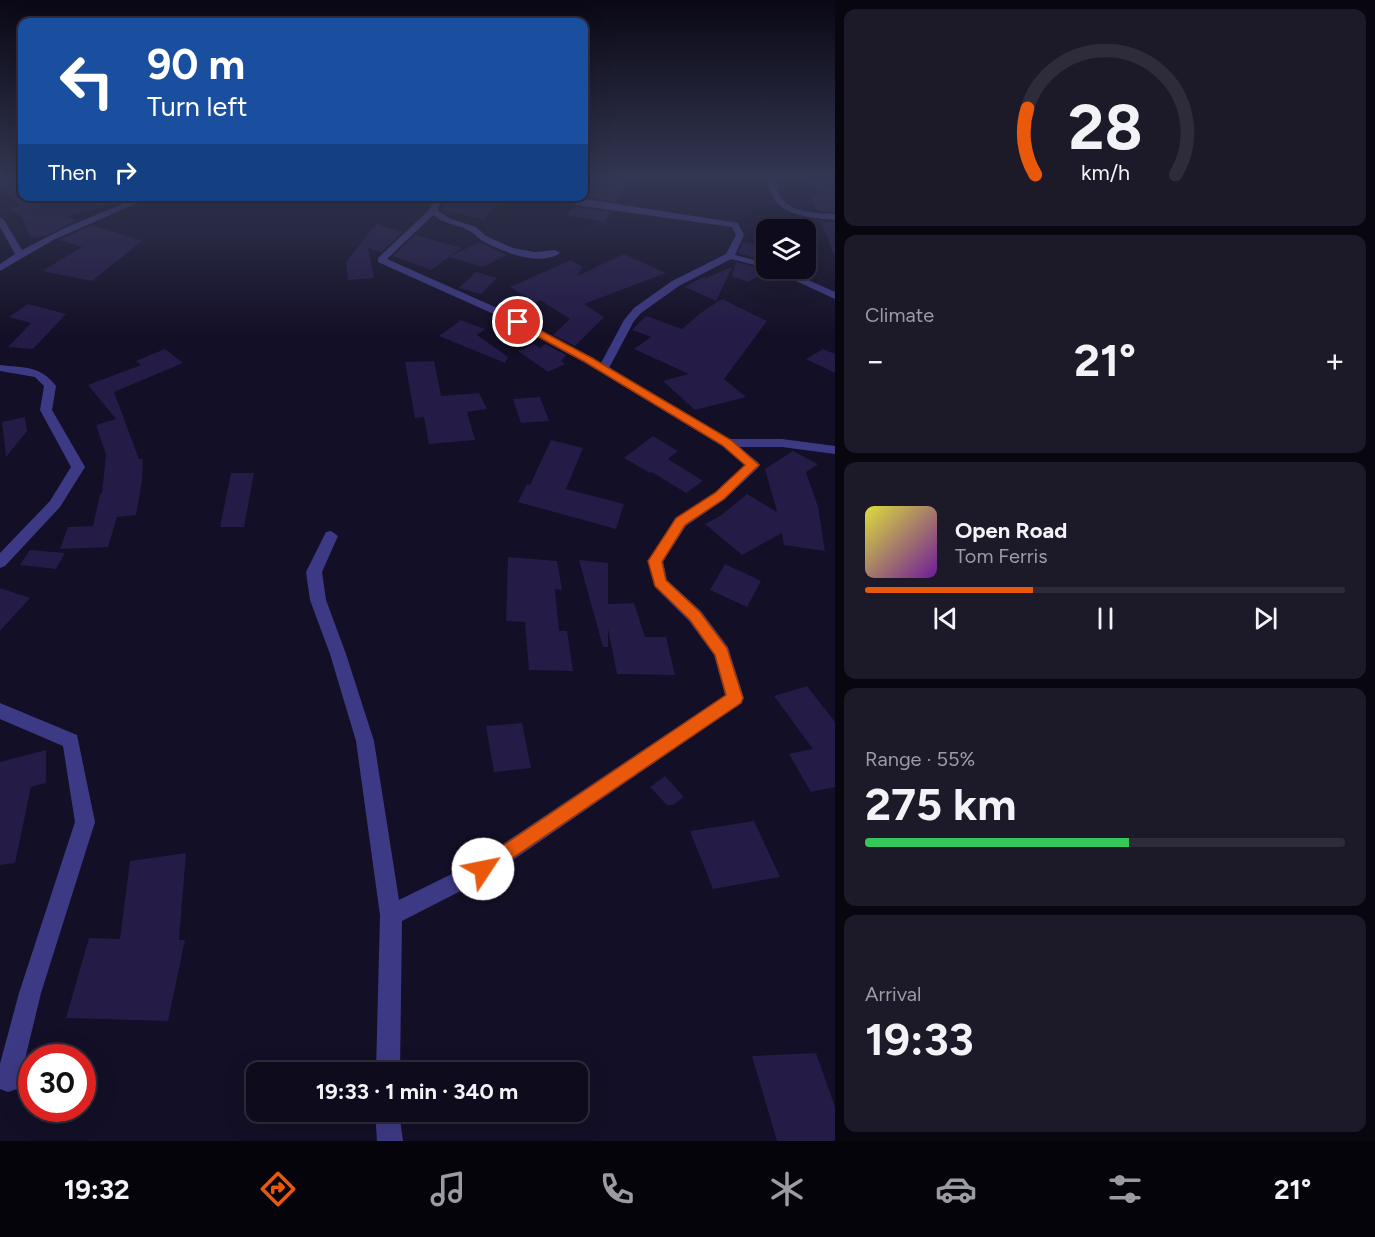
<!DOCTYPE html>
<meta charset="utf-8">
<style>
body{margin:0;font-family:Figtree,sans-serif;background:#1c1929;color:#f1f3f6;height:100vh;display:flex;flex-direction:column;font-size:22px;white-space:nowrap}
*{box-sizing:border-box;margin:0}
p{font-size:20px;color:#9b9ba3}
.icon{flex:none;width:33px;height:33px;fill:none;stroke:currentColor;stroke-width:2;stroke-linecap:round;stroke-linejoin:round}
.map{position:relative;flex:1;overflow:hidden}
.side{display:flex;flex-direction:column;gap:9px;padding:9px;background:#08060f;width:540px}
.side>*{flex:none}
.banner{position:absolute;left:18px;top:18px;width:570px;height:183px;border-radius:12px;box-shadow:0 6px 24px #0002,0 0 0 2px #2e2b3b;background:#1a4fa0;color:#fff;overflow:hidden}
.controls{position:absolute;left:756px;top:219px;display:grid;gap:12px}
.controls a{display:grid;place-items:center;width:60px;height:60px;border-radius:12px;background:#0e0b1c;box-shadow:0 6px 24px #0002,0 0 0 2px #2e2b3b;font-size:30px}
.speed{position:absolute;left:18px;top:1044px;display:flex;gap:12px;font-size:30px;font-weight:700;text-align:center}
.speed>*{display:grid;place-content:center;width:78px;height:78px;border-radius:50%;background:#0e0b1c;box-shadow:0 6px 24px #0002,0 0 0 2px #2e2b3b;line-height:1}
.speed .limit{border:9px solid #d22;background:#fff;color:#111}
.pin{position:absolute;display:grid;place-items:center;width:51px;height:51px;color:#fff;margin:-26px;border:3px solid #fff;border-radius:50%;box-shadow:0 2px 6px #0007}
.me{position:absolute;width:66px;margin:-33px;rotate:56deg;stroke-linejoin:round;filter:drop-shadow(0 0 4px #0008)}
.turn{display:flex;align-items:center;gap:21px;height:126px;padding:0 30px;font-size:27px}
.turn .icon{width:78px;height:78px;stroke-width:2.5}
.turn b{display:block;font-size:42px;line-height:51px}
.then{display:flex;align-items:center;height:57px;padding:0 30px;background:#0003;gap:12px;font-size:22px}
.big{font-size:45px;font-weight:700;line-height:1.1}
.side .card{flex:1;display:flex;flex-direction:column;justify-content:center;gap:9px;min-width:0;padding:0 21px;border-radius:12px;background:#1c1929}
.side .dial{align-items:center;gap:0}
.dial svg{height:156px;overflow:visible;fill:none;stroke:#2e2b3b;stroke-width:7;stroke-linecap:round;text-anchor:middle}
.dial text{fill:#f1f3f6;stroke:none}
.song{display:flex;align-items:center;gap:18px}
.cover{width:72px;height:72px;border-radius:9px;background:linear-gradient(135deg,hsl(60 70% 55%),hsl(280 70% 35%))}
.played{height:6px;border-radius:3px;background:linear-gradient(90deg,#ea580c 35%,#2e2b3b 35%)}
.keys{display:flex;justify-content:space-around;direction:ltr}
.heat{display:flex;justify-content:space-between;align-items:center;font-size:33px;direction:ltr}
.charge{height:9px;border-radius:4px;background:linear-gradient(90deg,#34c759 55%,#2e2b3b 0)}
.trip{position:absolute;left:246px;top:1062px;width:342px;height:60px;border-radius:12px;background:#0e0b1c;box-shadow:0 6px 24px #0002,0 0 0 2px #2e2b3b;font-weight:700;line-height:60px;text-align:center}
.tab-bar{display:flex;height:96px;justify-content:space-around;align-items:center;background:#06040b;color:#9b9ba3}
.tab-bar .icon{width:42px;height:42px}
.tab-bar .active{color:#ea580c}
.tab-bar b{font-size:27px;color:#f1f3f6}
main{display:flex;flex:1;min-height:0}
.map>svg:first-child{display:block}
.building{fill:#241b47}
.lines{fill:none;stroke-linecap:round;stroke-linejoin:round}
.minor{fill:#3d3a85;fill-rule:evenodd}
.route{fill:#ea580c;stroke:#983908;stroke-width:1.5}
</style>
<main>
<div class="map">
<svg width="835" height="1141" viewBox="0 0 835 1141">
<rect width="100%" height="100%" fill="#130f26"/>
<!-- building -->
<path class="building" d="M 584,176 L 630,176 L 616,202 L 584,196 Z
M 807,176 L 835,177 L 835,212 L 817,211 L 810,194 L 821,195 Z
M 22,177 L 22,196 L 121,196 L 122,202 L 64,217 L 77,220 L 45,236 L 31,238 L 23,219 L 10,208 L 20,205 L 0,188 L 0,183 Z
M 452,196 L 504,196 L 484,219 L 440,210 Z
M 574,206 L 582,208 L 610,212 L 604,222 L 567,215 Z
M 821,221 L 835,222 L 835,254 L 834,254 Z
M 376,224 L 403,232 L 381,252 L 368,248 L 374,278 L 348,280 L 346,262 Z
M 92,225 L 142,241 L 92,281 L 42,271 L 82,247 L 59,240 Z
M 415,235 L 462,248 L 450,256 L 480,242 L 507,255 L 482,267 L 449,257 L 431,270 L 393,256 Z
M 743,242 L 766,246 L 766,261 L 738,253 Z
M 624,254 L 666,273 L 584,304 L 604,317 L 575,346 L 553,335 L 570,319 L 540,300 L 536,302 L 510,287 L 571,260 L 583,267 L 577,276 Z
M 736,262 L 766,270 L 766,272 L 748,282 L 732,276 Z
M 732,267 L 716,301 L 685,287 L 703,277 L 706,278 Z
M 476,272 L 497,278 L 481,294 L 459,288 Z
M 722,299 L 767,321 L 724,379 L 746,397 L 695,410 L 663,381 L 689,374 L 634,349 L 651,337 L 632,330 L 646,316 L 682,329 L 702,312 Z
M 28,304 L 66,314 L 33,349 L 8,347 L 31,323 L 9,317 Z
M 461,320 L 485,329 L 477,335 L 508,357 L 505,363 L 439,336 Z
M 534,344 L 540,348 L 545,344 L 566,355 L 561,361 L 565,364 L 548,372 L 518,351 Z
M 165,349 L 183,363 L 114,392 L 139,459 L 143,459 L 142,481 L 136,515 L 117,517 L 108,547 L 60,549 L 68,527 L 93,526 L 100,494 L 102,493 L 106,455 L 96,425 L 116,419 L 88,385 L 141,365 L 136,361 Z
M 823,349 L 835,354 L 835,373 L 806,359 Z
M 434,361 L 441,396 L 479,393 L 487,409 L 467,412 L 475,440 L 429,444 L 424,417 L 415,418 L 405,362 Z
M 540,397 L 549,421 L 521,423 L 513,399 Z
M 25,417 L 27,431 L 6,457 L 2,422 Z
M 653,436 L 678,451 L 668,459 L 703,481 L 686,493 L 652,472 L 650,473 L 624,458 Z
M 551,440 L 583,448 L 566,489 L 624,504 L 616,529 L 518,502 L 527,484 L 530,485 Z
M 793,451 L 818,464 L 806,472 L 818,507 L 825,551 L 784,545 L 782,533 L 742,555 L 705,524 L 720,516 L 747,494 L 777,512 L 765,469 Z
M 231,473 L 254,473 L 244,527 L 220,527 Z
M 30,550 L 65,553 L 56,569 L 20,565 Z
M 508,557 L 557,561 L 562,590 L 555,589 L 559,631 L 567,631 L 573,671 L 529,670 L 525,622 L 506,621 Z
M 579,560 L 608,563 L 608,604 L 634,603 L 645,637 L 666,637 L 675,675 L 617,674 L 608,629 L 608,647 L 603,647 Z
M 725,564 L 761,581 L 747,607 L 710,590 Z
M 0,588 L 30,598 L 0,631 Z
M 807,686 L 835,722 L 835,787 L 811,792 L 789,754 L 813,749 L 774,696 Z
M 522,723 L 531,768 L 494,772 L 486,726 Z
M 46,750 L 46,783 L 31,787 L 15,863 L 0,865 L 0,762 Z
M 665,776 L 684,797 L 673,805 L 667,805 L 650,787 Z
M 754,821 L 780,877 L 713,889 L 690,831 Z
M 186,853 L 179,940 L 185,940 L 168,1021 L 66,1018 L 89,938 L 120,939 L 130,861 Z
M 816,1053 L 835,1107 L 835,1141 L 777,1141 L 752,1056 Z"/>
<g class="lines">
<!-- minor -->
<path class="minor" d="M 743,176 L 776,177 C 777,182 777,187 778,192 C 785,213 817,213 835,214 L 835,220 C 807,217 771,216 769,181 Z
M 141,196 L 149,198 L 55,239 L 0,271 L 0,264 L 15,254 L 0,227 L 0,217 L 4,220 L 22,250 L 67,227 Z
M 436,196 L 444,196 L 445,199 L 438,207 L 438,211 L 451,219 L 476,227 L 486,236 L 513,248 L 535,252 L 555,250 L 560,253 C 540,267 502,252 483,241 C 477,238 474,232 468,230 C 456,224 444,224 433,215 L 387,259 L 504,311 L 601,363 L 624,320 L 634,308 L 672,281 L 726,254 L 736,235 L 732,227 L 582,206 L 550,196 L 566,196 L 738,223 L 744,235 L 735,255 L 766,263 L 767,268 L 731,259 L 679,286 L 641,313 L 634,321 L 609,368 L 728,439 L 782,439 L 835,446 L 835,454 L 782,447 L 739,447 L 758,462 L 760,465 L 758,468 L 725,499 L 686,526 L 663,561 L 667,580 L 701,611 L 728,647 L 744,698 L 741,703 L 490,876 L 402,921 L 400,1072 L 376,1072 L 380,915 L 356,741 L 330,654 L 310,600 L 306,572 L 326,532 L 331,531 L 338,536 L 322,572 L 326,600 L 346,654 L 374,741 L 399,900 L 476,862 L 725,695 L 714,655 L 689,621 L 655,587 L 648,561 L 676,518 L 715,493 L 745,465 L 722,446 L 584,362 L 496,315 L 378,262 L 378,258 L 429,210 Z
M 768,268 L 781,268 L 835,292 L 835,299 Z
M 0,365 C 24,368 40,365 56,386 L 52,410 L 85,467 L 60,507 L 5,566 L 0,568 L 0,553 L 50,501 L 71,467 L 40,410 L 44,386 L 35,377 L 0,371 Z
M 0,703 L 77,735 L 95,822 L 41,993 L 20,1080 L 17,1089 L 8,1092 L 0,1089 L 0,1064 L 19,993 L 75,822 L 63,746 L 0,719 Z
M 375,1112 L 399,1112 L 403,1141 L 377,1141 Z"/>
</g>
<!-- sky -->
<linearGradient id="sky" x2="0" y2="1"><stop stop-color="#0a0815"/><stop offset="0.53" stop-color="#333752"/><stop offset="1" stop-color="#333752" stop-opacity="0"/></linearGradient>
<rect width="835" height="335" fill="url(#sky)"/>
<!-- route -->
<path class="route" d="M 515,320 L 521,320 L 592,358 L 731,440 L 759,465 L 724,499 L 685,525 L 662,562 L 666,580 L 700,612 L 727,648 L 743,698 L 741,703 L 483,878 L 477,876 L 474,869 L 477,863 L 726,695 L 715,655 L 690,620 L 655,586 L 648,561 L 676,518 L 715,493 L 745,465 L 722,445 L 585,362 L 515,324 Z"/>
</svg>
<div class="controls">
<a><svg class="icon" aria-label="layers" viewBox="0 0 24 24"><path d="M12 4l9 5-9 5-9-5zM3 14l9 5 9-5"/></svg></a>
</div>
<div class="speed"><div class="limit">30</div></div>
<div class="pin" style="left:518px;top:322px;background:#d93025"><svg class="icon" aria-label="arrive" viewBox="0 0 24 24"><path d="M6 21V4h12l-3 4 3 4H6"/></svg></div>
<svg class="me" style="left:483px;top:869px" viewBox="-20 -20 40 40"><circle r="19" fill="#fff"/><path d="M0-13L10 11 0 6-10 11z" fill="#ea580c"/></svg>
<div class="trip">19:33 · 1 min · 340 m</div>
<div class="banner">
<div class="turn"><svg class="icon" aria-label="left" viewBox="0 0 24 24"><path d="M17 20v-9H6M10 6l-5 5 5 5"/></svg><div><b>90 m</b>Turn left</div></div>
<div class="then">Then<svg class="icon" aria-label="right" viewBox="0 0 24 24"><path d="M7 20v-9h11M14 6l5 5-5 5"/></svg></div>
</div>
</div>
<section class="side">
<div class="card dial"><svg viewBox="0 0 100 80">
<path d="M14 69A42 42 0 1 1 86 69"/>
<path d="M14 69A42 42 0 0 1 10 35" stroke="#ea580c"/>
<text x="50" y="56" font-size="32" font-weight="700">28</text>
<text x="50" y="72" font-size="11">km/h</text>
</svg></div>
<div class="card"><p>Climate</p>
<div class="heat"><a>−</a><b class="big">21°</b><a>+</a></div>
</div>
<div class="card">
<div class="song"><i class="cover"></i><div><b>Open Road</b><p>Tom Ferris</p></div></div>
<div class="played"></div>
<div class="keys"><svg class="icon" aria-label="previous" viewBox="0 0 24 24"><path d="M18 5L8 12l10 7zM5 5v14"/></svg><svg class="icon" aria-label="pause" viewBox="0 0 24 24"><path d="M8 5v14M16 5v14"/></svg><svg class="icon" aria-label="next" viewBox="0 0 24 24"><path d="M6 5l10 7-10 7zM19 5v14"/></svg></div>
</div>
<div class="card"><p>Range · 55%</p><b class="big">275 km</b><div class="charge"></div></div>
<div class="card"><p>Arrival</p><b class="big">19:33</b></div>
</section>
</main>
<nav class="tab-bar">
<b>19:32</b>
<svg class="icon active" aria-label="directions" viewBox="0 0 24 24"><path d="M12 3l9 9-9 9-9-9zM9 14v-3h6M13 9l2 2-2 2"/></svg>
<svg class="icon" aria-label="music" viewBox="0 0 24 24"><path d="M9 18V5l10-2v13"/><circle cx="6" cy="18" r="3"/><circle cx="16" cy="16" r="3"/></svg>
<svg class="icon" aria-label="phone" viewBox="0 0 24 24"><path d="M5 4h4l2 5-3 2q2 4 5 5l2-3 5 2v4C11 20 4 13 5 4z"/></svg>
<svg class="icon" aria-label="climate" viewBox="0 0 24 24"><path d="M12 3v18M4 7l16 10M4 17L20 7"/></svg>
<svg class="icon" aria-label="car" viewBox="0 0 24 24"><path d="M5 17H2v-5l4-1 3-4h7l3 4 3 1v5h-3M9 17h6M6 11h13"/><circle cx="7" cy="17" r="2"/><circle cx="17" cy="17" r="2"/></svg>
<svg class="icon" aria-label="filters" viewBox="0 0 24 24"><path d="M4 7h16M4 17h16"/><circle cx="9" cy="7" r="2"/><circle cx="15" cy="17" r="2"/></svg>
<b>21°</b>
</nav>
